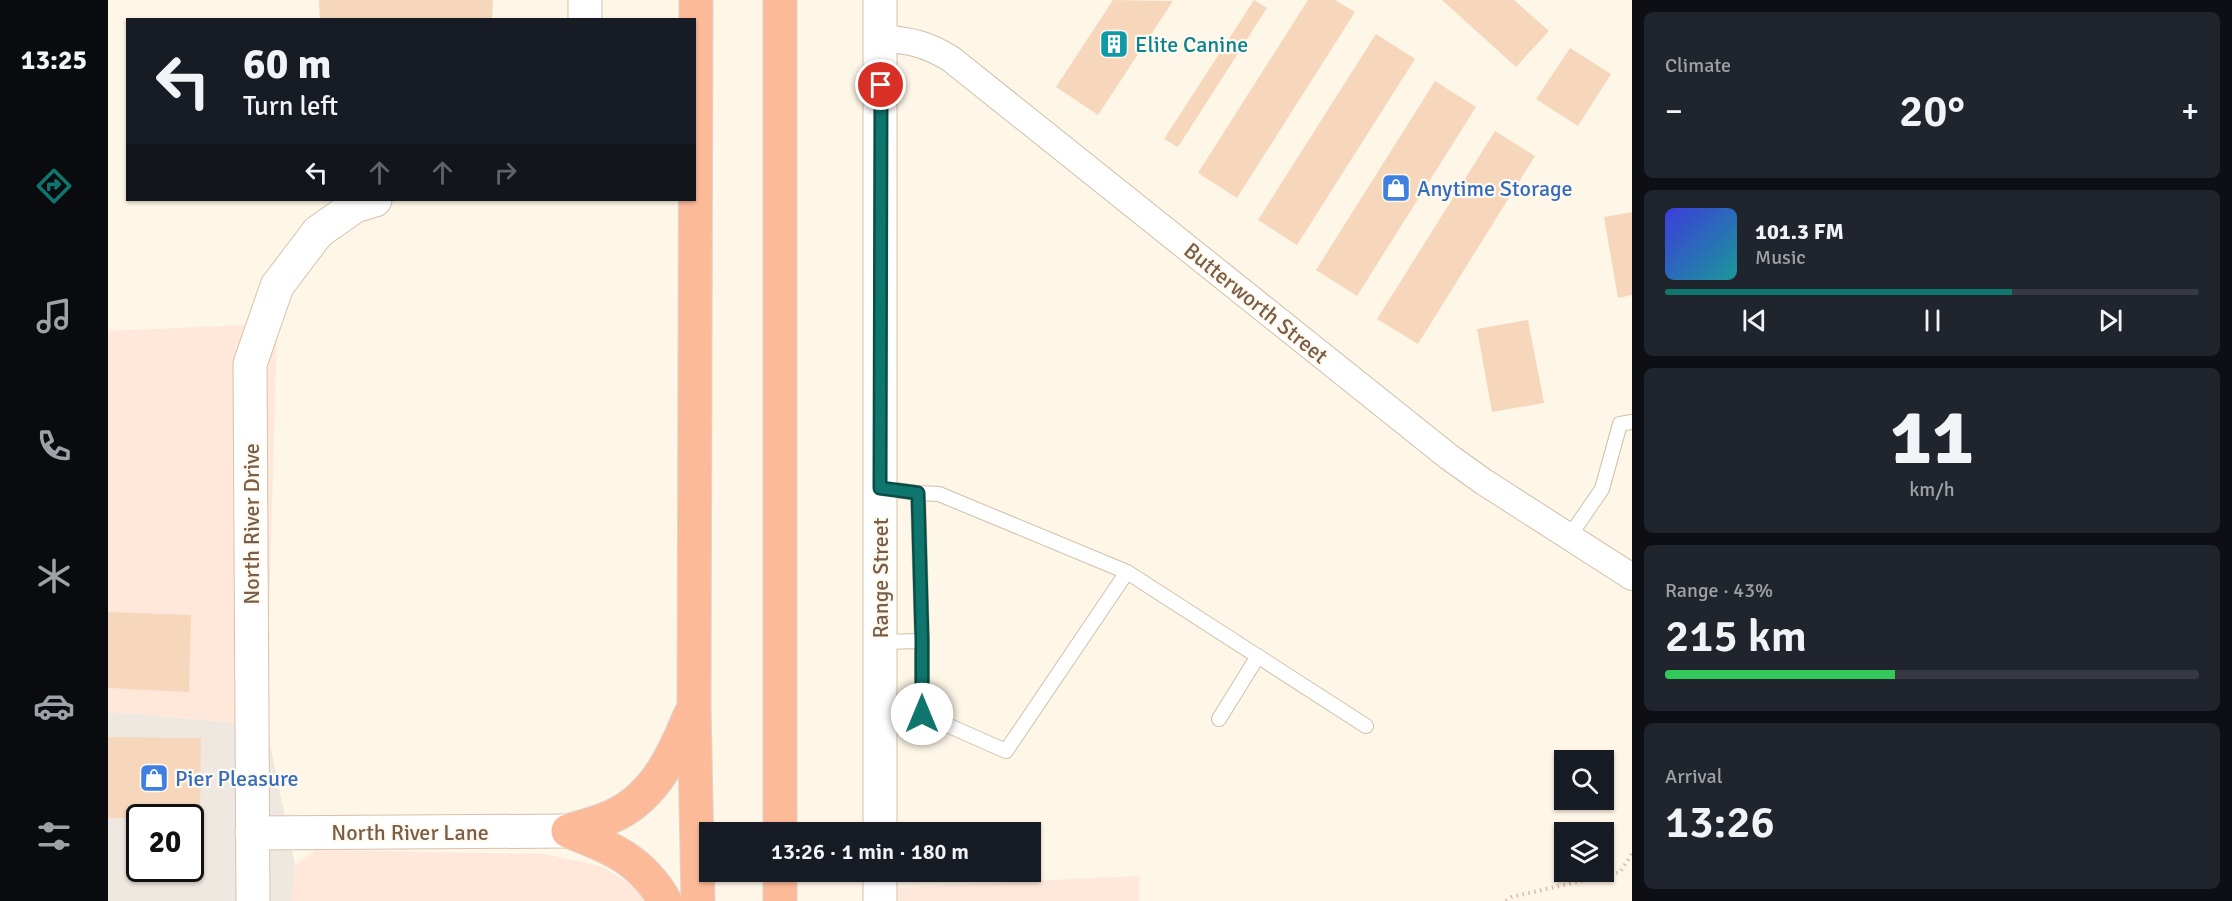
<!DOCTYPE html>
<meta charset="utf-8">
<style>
body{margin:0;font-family:Signika,sans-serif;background:#20242c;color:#f1f3f6;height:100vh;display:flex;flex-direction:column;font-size:22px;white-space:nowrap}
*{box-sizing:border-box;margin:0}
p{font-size:20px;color:#9ea1a6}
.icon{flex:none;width:33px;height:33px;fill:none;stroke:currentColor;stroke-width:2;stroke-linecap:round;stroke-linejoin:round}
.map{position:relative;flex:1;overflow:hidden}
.details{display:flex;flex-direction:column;gap:12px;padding:12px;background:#0d0f14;width:600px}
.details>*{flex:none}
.top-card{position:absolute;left:18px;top:18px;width:570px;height:183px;border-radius:0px;box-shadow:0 2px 4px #0004;background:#171b24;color:#f1f3f6;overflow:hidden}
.fabs{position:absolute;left:1446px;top:750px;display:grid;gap:12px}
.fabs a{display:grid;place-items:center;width:60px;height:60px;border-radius:0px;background:#171b24;box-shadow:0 2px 4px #0004;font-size:30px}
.speed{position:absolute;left:18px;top:804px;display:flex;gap:12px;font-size:30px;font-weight:700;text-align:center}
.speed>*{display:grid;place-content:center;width:78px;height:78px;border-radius:50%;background:#171b24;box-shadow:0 2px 4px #0004;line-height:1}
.speed .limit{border:3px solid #111;border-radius:9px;background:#fff;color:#111}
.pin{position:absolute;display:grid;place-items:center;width:51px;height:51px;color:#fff;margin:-26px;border:3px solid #fff;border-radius:50%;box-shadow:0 2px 6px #0007}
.me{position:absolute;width:66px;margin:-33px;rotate:0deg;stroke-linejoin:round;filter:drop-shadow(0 0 4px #0008)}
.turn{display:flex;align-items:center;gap:21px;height:126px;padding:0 18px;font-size:27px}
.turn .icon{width:78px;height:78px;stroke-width:2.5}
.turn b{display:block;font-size:42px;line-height:51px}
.lanes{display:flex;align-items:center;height:57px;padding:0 18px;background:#0003;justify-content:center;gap:30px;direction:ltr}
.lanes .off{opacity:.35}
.big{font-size:45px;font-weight:600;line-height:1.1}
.details .widget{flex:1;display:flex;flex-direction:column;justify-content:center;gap:9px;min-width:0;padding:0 21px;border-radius:9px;background:#20242c}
.details .dial{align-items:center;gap:0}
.dial b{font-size:78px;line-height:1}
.song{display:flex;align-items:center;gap:18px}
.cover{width:72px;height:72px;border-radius:9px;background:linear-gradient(135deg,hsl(240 70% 55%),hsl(180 70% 35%))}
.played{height:6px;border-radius:3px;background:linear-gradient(90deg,#0f766e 65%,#363941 65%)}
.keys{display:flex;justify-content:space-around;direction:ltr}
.heat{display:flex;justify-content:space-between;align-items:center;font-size:33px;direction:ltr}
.charge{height:9px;border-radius:4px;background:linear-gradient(90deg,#34c759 43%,#363941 0)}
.trip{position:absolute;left:591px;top:822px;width:342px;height:60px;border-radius:0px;background:#171b24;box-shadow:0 2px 4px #0004;font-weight:600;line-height:60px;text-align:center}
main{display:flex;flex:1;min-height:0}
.tabs{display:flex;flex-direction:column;width:108px;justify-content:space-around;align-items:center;background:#090b0e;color:#9ea1a6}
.tabs .icon{width:42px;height:42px}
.tabs .selected{color:#0f766e}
.tabs b{font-size:27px;color:#f1f3f6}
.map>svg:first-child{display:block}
.commercial{fill:#ffe7da}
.industrial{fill:#eee8e0;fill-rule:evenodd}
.building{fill:#f6d7bc}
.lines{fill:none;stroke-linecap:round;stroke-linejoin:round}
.lane-casing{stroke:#d1bfab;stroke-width:16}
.street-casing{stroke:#d1bfab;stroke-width:28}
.secondary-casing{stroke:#d7c1aa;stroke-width:35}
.highway-casing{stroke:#dcd5cf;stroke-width:35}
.path{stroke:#dcba9e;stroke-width:4;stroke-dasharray:1.5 4.5;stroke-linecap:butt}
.lane{stroke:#fff;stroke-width:14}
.street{stroke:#fff;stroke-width:26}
.secondary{stroke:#fff;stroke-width:33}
.highway{stroke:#fdba99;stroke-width:33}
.route-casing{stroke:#0a4d48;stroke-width:15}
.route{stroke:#0f766e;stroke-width:10}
.labels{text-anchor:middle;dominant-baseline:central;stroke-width:4.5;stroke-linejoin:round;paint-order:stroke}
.culture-label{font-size:22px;fill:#0d838f;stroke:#fffaef;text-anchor:start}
.shop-label{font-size:22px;fill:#366cbe;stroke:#fffaef;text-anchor:start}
.street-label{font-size:22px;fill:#7a5d48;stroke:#fffaef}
</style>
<main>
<nav class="tabs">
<b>13:25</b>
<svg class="icon selected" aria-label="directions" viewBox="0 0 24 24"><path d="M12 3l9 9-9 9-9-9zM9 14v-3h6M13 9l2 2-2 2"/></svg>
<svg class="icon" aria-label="music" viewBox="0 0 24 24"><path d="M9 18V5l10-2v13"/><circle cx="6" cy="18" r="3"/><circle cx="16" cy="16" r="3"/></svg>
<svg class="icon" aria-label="phone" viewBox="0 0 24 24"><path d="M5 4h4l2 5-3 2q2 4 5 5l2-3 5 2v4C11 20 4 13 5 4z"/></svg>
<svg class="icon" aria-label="climate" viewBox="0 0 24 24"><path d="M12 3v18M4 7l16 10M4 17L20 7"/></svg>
<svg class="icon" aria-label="car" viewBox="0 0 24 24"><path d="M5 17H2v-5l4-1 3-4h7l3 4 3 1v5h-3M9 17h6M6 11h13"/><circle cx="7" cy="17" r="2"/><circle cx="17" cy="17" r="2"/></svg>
<svg class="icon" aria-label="filters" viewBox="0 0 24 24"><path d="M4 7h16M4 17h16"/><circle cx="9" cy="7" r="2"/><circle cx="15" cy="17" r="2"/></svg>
</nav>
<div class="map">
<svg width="1524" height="901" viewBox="0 0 1524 901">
<rect width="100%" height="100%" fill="#fef6e7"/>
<!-- commercial -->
<path class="commercial" d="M 169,324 L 158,725 L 0,712 L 0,331 Z
M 208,850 L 437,854 L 495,867 L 533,891 L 539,901 L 183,901 L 183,888 L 187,865 Z
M 1031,876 L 1031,901 L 758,901 L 758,889 Z"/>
<!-- industrial -->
<path class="industrial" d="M 0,712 L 158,725 L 187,865 L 183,901 L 0,901 ZM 32,818 L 82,818 L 82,868 L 32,868 Z"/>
<!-- building -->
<path class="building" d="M 211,0 L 385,0 L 384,20 L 212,20 Z
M 1005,0 L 1065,1 L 990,115 L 948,87 Z
M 1146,0 L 1159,8 L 1070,147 L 1056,139 Z
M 1200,0 L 1227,0 L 1247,12 L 1129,198 L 1090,173 Z
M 1334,0 L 1406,0 L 1441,31 L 1408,67 Z
M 1268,34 L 1307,59 L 1189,245 L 1150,220 Z
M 1462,48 L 1503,74 L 1470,126 L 1428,99 Z
M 1327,81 L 1368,107 L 1249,296 L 1208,270 Z
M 1387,131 L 1427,156 L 1310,344 L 1269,319 Z
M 1524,212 L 1524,295 L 1510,298 L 1496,217 Z
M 1420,320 L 1436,403 L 1384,412 L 1369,329 Z
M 0,612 L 83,615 L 81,692 L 0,688 Z
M 0,737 L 93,738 L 92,819 L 82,819 L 82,818 L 0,818 Z"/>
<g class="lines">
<!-- lane casing -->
<g class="lane-casing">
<path id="lane" d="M 772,488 L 810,493
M 1461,537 L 1494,489 L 1512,424 L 1524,422
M 814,641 L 810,493 L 831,494 L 1019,572
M 772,642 L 814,641 L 814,714 L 898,751 L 1019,572 L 1258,726
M 1111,719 L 1150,656"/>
</g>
<!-- street casing -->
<g class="street-casing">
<path id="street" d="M 773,38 C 803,41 817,43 843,59 L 1341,457 L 1376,482 L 1524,577"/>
</g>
<!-- secondary casing -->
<g class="secondary-casing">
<path id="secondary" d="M 772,0 L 772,832
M 477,20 L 477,0
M 144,833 L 460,831
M 145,901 L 142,364 L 169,286 L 210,232 L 247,206 L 267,200
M 772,901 L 772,872"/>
</g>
<!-- highway casing -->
<g class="highway-casing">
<path id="highway" d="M 588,0 L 586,706 L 590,901
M 460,831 C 476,826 494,822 509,814 C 548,794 566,754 582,715
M 460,831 C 502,847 534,860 557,901
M 672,832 L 672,0
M 672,872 L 672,901"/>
</g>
<!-- path -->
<path class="path" d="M 1398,901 L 1404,897 L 1512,872 L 1524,854"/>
<!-- lane -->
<use href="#lane" class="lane"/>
<!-- street -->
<use href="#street" class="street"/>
<!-- secondary -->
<use href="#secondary" class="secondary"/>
<!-- highway -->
<use href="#highway" class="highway"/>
</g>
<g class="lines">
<!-- route casing -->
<g class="route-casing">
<path id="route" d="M 773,85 L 772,488 L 810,493 L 814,640 L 814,714"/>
</g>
<!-- route -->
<use href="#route" class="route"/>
</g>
<!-- icons -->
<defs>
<g id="building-square" transform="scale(1.5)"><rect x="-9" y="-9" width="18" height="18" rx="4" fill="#0f9aa8" stroke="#fffaef"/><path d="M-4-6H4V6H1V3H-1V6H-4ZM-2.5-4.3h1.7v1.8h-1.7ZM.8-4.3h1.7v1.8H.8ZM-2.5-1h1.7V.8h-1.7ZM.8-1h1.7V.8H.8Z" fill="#fff"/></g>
<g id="shop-square" transform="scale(1.5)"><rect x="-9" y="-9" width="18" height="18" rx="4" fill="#3f7fe0" stroke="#fffaef"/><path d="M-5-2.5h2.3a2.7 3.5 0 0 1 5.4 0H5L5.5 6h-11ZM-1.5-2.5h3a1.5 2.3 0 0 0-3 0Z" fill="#fff"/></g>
</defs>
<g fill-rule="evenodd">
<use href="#building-square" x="1006" y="44"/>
<use href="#shop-square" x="1288" y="188"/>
<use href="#shop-square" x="46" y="778"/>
</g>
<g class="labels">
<!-- culture labels -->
<g class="culture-label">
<text x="1027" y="44">Elite Canine</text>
</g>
<!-- shop labels -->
<g class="shop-label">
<text x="1309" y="188">Anytime Storage</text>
<text x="67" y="778">Pier Pleasure</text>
</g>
<!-- street labels -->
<g class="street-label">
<text transform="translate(1148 303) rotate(39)">Butterworth Street</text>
<text transform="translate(143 524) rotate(-90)">North River Drive</text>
<text transform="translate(772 578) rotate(-90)">Range Street</text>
<text x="302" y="832">North River Lane</text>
</g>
</g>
</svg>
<div class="fabs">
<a><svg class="icon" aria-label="search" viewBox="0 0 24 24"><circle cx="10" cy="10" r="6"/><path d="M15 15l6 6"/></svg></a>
<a><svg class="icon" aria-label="layers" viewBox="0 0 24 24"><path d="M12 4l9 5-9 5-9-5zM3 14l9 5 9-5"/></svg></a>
</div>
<div class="speed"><div class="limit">20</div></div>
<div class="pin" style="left:773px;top:85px;background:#d93025"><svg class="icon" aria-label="arrive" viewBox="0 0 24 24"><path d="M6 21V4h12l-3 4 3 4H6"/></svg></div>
<svg class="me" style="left:814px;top:714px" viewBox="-20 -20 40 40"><circle r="19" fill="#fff"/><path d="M0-13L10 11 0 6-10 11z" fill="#0f766e"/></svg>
<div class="trip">13:26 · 1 min · 180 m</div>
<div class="top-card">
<div class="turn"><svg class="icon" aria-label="left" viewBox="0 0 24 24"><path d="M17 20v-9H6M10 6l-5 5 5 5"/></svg><div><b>60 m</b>Turn left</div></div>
<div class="lanes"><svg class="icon" aria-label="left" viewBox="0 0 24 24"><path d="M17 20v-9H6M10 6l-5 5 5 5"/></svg><svg class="icon off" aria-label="ahead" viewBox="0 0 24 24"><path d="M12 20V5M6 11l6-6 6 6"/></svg><svg class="icon off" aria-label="ahead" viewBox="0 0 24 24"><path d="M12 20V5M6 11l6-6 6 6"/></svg><svg class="icon off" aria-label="right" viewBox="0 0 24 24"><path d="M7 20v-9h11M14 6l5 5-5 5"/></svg></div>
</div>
</div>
<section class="details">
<div class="widget"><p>Climate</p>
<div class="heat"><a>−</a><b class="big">20°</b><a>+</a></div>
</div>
<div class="widget">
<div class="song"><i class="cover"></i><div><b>101.3 FM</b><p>Music</p></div></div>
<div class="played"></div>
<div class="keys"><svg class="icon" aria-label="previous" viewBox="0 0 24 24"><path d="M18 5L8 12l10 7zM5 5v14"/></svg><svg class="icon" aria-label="pause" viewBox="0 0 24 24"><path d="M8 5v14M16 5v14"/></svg><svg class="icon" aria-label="next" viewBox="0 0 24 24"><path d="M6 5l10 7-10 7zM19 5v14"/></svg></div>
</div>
<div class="widget dial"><b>11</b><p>km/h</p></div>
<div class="widget"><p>Range · 43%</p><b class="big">215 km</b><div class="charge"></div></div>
<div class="widget"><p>Arrival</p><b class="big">13:26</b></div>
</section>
</main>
